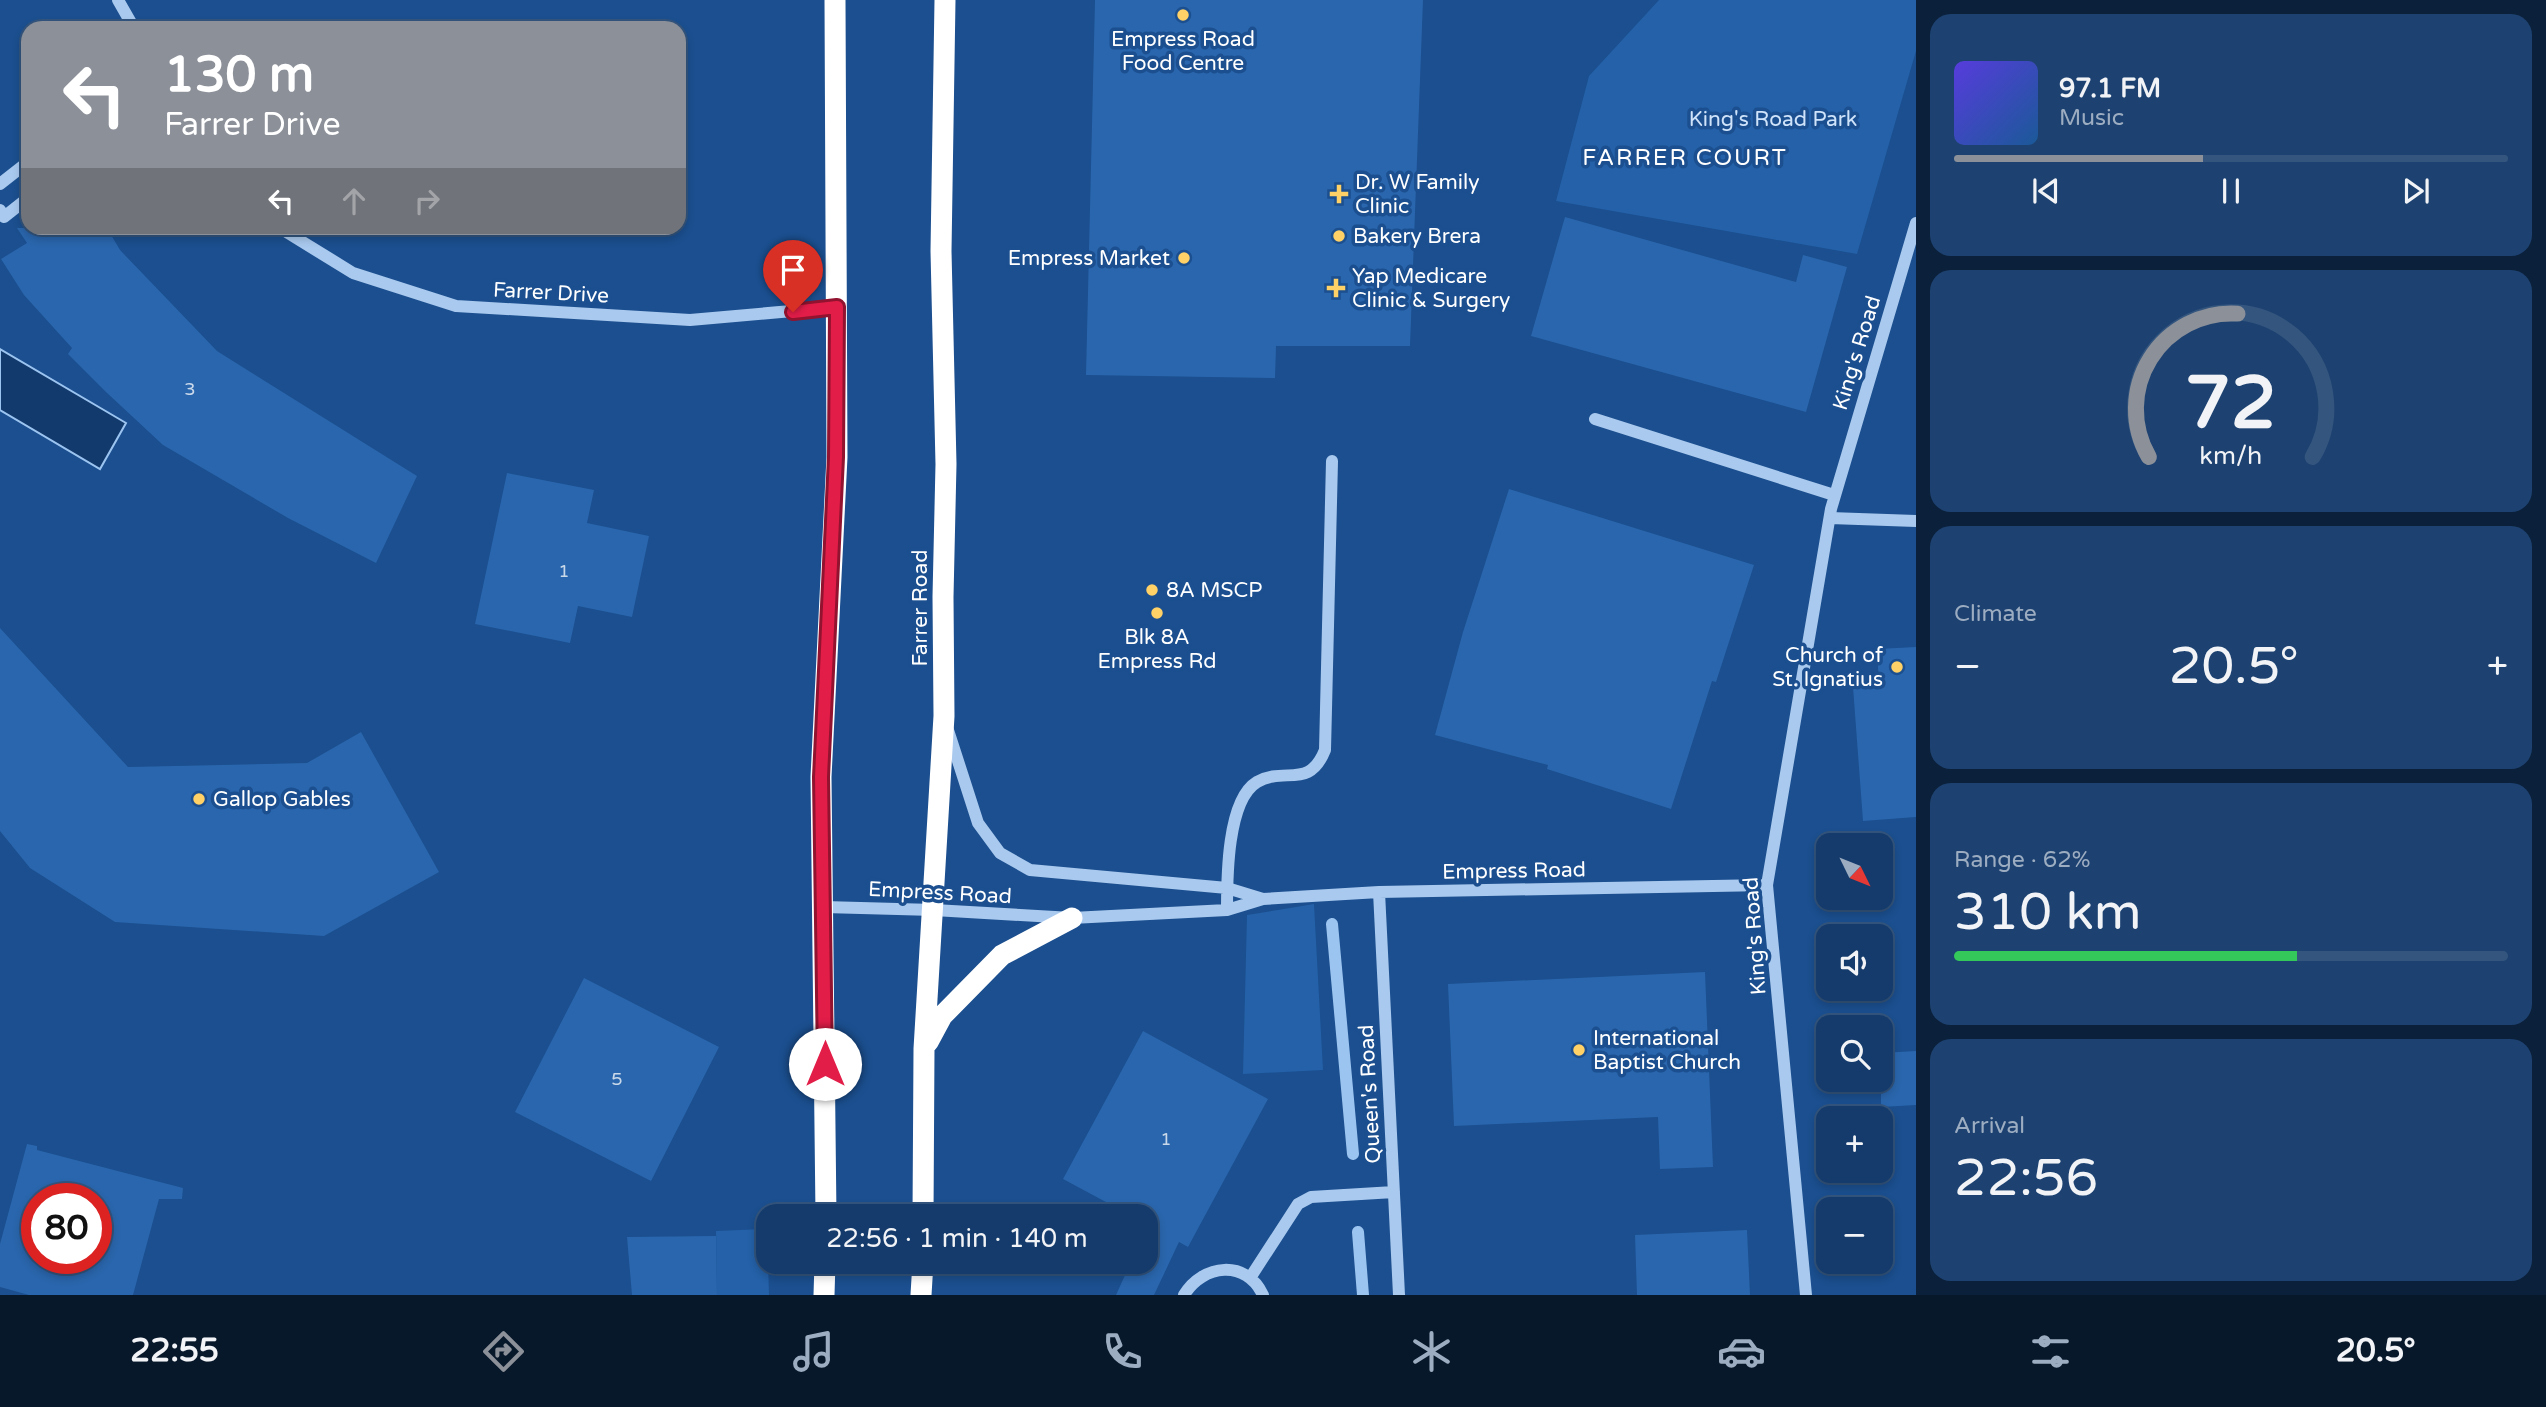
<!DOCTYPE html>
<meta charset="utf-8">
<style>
body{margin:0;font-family:"Varela Round",sans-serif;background:#1d4271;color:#f1f3f6;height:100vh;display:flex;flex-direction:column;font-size:26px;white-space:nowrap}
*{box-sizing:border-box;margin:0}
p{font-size:23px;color:#9dadc1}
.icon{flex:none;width:38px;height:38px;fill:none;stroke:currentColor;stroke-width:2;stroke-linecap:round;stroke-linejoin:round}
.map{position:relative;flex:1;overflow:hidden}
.details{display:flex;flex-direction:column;gap:14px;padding:14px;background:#0b203b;width:630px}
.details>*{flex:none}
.banner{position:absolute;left:21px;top:21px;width:665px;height:214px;border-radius:21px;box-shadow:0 4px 10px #0003,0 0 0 2px #33557e;background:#8c9099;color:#fff;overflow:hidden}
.needle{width:46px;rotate:133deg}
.tools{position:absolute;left:1816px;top:833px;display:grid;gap:14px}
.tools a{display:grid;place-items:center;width:77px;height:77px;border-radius:14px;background:#143b6b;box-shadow:0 4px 10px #0003,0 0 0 2px #33557e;font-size:35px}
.speed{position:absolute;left:21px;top:1183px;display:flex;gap:14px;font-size:35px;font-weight:700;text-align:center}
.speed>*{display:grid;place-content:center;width:91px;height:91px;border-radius:50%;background:#143b6b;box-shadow:0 4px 10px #0003,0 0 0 2px #33557e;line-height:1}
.speed .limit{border:10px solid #d22;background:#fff;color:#111}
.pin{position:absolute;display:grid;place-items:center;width:60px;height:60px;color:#fff;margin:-72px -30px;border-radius:50% 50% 50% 0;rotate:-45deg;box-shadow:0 0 7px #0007}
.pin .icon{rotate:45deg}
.me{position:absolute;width:77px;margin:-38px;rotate:0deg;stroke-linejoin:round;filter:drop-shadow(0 0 5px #0008)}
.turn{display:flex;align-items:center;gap:24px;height:147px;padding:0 28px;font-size:32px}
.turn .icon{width:91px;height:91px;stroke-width:2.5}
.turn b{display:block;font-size:49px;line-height:60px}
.lanes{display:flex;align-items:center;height:66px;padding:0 28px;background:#0003;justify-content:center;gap:35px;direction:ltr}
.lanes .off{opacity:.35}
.big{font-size:52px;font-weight:600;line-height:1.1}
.details .card{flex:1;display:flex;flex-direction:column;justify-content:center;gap:10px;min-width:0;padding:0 24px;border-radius:21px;background:#1d4271}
.details .dial{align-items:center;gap:0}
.dial svg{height:182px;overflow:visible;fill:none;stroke:#33557e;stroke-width:7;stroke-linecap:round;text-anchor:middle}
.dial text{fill:#f1f3f6;stroke:none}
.song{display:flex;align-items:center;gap:21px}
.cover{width:84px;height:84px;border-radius:10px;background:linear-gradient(135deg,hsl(250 70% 55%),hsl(210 70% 35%))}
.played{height:7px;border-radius:4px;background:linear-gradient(90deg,#8c9099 45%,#33557e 45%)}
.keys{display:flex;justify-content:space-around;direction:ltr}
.heat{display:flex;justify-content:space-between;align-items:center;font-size:38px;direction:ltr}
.charge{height:10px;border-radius:5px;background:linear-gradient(90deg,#34c759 62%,#33557e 0)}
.trip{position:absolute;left:756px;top:1204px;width:402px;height:70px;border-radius:21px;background:#143b6b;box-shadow:0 4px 10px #0003,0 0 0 2px #33557e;font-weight:600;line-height:70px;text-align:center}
.tab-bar{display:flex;height:112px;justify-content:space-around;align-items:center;background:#08182b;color:#9dadc1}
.tab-bar .icon{width:49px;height:49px}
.tab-bar .current{color:#8c9099}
.tab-bar b{font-size:32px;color:#f1f3f6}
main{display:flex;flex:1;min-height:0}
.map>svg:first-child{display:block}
.green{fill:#2461a8}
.water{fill:#123a6d;stroke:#9cc4f0;stroke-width:2}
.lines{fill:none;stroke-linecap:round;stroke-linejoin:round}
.stream{stroke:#9cc4f0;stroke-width:12}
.building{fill:#2a66ad;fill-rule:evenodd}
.minor{stroke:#a9c9ee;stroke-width:12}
.highway{stroke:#fff;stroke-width:21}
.route-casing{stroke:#92132f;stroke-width:18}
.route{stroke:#e11d48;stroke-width:12}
.poi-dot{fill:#ffd166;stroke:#1b4f8f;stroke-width:2.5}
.labels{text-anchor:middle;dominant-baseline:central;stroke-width:7;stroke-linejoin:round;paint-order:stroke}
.number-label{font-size:18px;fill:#cad9ea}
.poi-label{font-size:21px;fill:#fff;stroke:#1b4f8f;text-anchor:start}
.park-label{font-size:21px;fill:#cfe3fa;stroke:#1b4f8f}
.street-label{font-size:21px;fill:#fff;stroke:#1b4f8f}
.neighbourhood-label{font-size:23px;letter-spacing:2px;fill:#fff;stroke:#1b4f8f}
</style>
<main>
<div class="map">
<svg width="1916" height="1295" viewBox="0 0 1916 1295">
<rect width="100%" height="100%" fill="#1b4f8f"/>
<!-- green -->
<path class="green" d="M 1659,0 L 1916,0 L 1916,51 L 1857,254 L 1556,201 L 1589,76 Z
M 1314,904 L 1323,1070 L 1243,1074 L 1247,915 Z
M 767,1229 L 769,1295 L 717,1295 L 716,1231 Z"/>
<!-- water -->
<path class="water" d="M 0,349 L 126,423 L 100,469 L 0,410 Z"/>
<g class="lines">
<!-- stream -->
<path class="stream" d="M 1332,924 L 1353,1154
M 1358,1232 L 1363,1295"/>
</g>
<!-- building -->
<path class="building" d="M 1095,0 L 1423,0 L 1410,346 L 1276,346 L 1275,378 L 1086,375 Z
M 1565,217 L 1796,282 L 1803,255 L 1847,267 L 1806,412 L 1531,336 Z
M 17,228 L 107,228 L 120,250 L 217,351 L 417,476 L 376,563 L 288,518 L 163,445 L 106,392 L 68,354 L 72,348 L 24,295 L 1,259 L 27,243 Z
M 507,473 L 594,490 L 587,523 L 649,536 L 632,617 L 578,606 L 570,643 L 475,624 Z
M 1509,489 L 1754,565 L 1716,682 L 1712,681 L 1671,809 L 1547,769 L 1548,765 L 1435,735 L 1463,632 Z
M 0,628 L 128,767 L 307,763 L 361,732 L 439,872 L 324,936 L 115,922 L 30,868 L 0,831 Z
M 1916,647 L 1916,817 L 1863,821 L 1853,687 L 1879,685 L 1877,649 Z
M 1705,972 L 1713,1167 L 1660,1169 L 1658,1117 L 1454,1126 L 1448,984 Z
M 584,978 L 719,1047 L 651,1181 L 515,1112 Z
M 1143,1031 L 1268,1099 L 1188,1247 L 1179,1242 L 1154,1295 L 1116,1295 L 1131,1262 L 1146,1262 L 1146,1216 L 1132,1216 L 1063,1179 Z
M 1916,1051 L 1916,1105 L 1881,1107 L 1881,1053 Z
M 27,1144 L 37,1146 L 37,1150 L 183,1188 L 182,1199 L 159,1199 L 133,1295 L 29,1295 L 0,1287 L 0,1244 ZM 37,1199 L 96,1199 L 96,1258 L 37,1258 Z
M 1747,1230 L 1750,1295 L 1637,1295 L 1635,1235 Z
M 716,1236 L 717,1295 L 632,1295 L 627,1237 Z"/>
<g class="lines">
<!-- minor -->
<path class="minor" d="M 118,0 L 134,28
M 0,184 L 28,162
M 0,210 L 4,217 L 28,198
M 280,228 L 353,273 L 456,306 L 690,320 L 837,307
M 1595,419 L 1834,495
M 1830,518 L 1916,521
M 948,730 L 978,823 L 1000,853 L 1030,870 L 1227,888 L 1263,899
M 1379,892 L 1399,1295
M 824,907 L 934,910 L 1072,918 L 1227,910 L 1263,899 L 1379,892 L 1767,885
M 1227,910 C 1227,878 1227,800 1257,782 C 1285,766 1309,790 1325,750 L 1332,461
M 1250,1278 L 1298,1204 L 1311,1197 L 1394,1192
M 1184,1295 C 1203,1264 1246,1259 1263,1295
M 1806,1295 L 1767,885 L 1831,509 L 1916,223"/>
<!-- highway -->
<path class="highway" d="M 928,1042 L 942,1016 L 1002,955 L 1072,918
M 826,1216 L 821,777 L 837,457 L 835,0
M 923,1216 L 924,1049 L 944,716 L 943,597 L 946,464 L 941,251 L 945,0
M 824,1295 L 825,1262
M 921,1295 L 923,1262"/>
</g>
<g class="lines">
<!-- route casing -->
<g class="route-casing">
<path id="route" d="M 793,312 L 837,307 L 836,457 L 821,777 L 825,1064"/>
</g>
<!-- route -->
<use href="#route" class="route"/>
</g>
<!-- markers -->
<g class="poi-dot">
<circle cx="1183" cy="15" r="7"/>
<path d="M1335.5 183.5h7v7h7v7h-7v7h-7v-7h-7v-7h7z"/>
<circle cx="1339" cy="236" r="7"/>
<circle cx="1184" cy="258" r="7"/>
<path d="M1332.5 277.5h7v7h7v7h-7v7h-7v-7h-7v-7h7z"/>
<circle cx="1152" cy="590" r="7"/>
<circle cx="1157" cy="613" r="7"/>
<circle cx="1897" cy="667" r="7"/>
<circle cx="199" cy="799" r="7"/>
<circle cx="1579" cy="1050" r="7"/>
</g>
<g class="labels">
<!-- number labels -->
<g class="number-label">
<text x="190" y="389">3</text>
<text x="564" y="571">1</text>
<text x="617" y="1079">5</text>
<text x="1166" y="1139">1</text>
</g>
<!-- poi labels -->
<g class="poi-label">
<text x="1183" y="39" text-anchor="middle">Empress Road<tspan x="1183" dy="24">Food Centre</tspan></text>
<text x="1355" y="182">Dr. W Family<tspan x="1355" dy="24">Clinic</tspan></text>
<text x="1353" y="236">Bakery Brera</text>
<text x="1170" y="258" text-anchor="end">Empress Market</text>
<text x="1352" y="276">Yap Medicare<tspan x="1352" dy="24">Clinic &amp; Surgery</tspan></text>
<text x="1166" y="590">8A MSCP</text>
<text x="1157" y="637" text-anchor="middle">Blk 8A<tspan x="1157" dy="24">Empress Rd</tspan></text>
<text x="1883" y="655" text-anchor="end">Church of<tspan x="1883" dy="24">St. Ignatius</tspan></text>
<text x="213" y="799">Gallop Gables</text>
<text x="1593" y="1038">International<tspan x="1593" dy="24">Baptist Church</tspan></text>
</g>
<!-- park labels -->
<g class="park-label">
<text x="1773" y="119">King's Road Park</text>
</g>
<!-- street labels -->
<g class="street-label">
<text transform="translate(551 293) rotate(3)">Farrer Drive</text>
<text transform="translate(1857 353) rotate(-73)">King's Road</text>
<text transform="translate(920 608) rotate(-90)">Farrer Road</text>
<text transform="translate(1514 871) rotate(-1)">Empress Road</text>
<text transform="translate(940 893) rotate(3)">Empress Road</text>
<text transform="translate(1755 936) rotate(-94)">King's Road</text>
<text transform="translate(1370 1094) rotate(-93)">Queen's Road</text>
</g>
<!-- neighbourhood labels -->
<g class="neighbourhood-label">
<text x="1685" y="158">FARRER COURT</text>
</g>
</g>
</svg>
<div class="tools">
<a><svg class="needle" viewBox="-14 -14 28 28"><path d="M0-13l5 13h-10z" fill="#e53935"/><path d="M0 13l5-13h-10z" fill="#9dadc1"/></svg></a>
<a><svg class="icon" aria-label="sound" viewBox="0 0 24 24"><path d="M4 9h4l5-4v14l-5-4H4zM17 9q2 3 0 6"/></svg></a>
<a><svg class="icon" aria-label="search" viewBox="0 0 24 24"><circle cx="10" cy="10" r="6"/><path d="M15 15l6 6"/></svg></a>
<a>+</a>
<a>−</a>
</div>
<div class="speed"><div class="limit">80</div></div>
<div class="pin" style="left:793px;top:312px;background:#d93025"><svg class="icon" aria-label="arrive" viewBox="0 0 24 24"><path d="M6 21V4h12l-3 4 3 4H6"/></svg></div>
<svg class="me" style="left:825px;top:1064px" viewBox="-20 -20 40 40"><circle r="19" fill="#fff"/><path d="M0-13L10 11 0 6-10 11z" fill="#e11d48"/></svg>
<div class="trip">22:56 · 1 min · 140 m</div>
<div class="banner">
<div class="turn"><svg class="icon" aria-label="left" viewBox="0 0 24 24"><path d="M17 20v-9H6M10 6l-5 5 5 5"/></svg><div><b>130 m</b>Farrer Drive</div></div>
<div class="lanes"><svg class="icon" aria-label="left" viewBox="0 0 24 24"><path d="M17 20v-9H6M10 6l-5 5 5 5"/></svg><svg class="icon off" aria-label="ahead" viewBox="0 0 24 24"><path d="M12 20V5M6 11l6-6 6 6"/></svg><svg class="icon off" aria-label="right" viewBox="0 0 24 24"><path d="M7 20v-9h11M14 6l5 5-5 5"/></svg></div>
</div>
</div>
<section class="details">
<div class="card">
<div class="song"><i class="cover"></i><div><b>97.1 FM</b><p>Music</p></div></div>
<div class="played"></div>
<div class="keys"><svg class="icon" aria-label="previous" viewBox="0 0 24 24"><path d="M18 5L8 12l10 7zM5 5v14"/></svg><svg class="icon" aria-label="pause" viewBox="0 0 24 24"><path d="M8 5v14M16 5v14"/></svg><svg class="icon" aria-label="next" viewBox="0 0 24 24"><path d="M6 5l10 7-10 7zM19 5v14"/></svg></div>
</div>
<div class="card dial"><svg viewBox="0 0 100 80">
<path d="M14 69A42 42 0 1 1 86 69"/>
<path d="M14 69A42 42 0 0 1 53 6" stroke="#8c9099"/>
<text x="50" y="56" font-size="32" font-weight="700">72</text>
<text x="50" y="72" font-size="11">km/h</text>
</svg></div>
<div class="card"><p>Climate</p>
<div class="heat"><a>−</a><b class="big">20.5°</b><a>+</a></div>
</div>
<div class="card"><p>Range · 62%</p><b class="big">310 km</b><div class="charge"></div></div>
<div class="card"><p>Arrival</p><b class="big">22:56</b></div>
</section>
</main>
<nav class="tab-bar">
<b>22:55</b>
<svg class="icon current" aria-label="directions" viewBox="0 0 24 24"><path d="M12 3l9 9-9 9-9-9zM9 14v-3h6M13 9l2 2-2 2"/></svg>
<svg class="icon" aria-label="music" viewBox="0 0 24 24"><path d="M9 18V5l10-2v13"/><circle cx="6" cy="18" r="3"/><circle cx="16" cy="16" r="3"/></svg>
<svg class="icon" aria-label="phone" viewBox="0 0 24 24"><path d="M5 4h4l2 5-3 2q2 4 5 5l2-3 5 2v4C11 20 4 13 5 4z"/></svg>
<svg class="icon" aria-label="climate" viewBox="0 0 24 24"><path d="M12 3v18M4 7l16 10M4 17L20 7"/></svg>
<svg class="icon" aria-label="car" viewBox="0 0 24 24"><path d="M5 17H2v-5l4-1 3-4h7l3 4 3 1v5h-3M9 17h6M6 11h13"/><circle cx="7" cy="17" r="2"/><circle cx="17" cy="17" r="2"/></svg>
<svg class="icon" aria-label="filters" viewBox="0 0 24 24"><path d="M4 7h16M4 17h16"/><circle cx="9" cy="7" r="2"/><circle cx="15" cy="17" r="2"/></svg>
<b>20.5°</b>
</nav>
